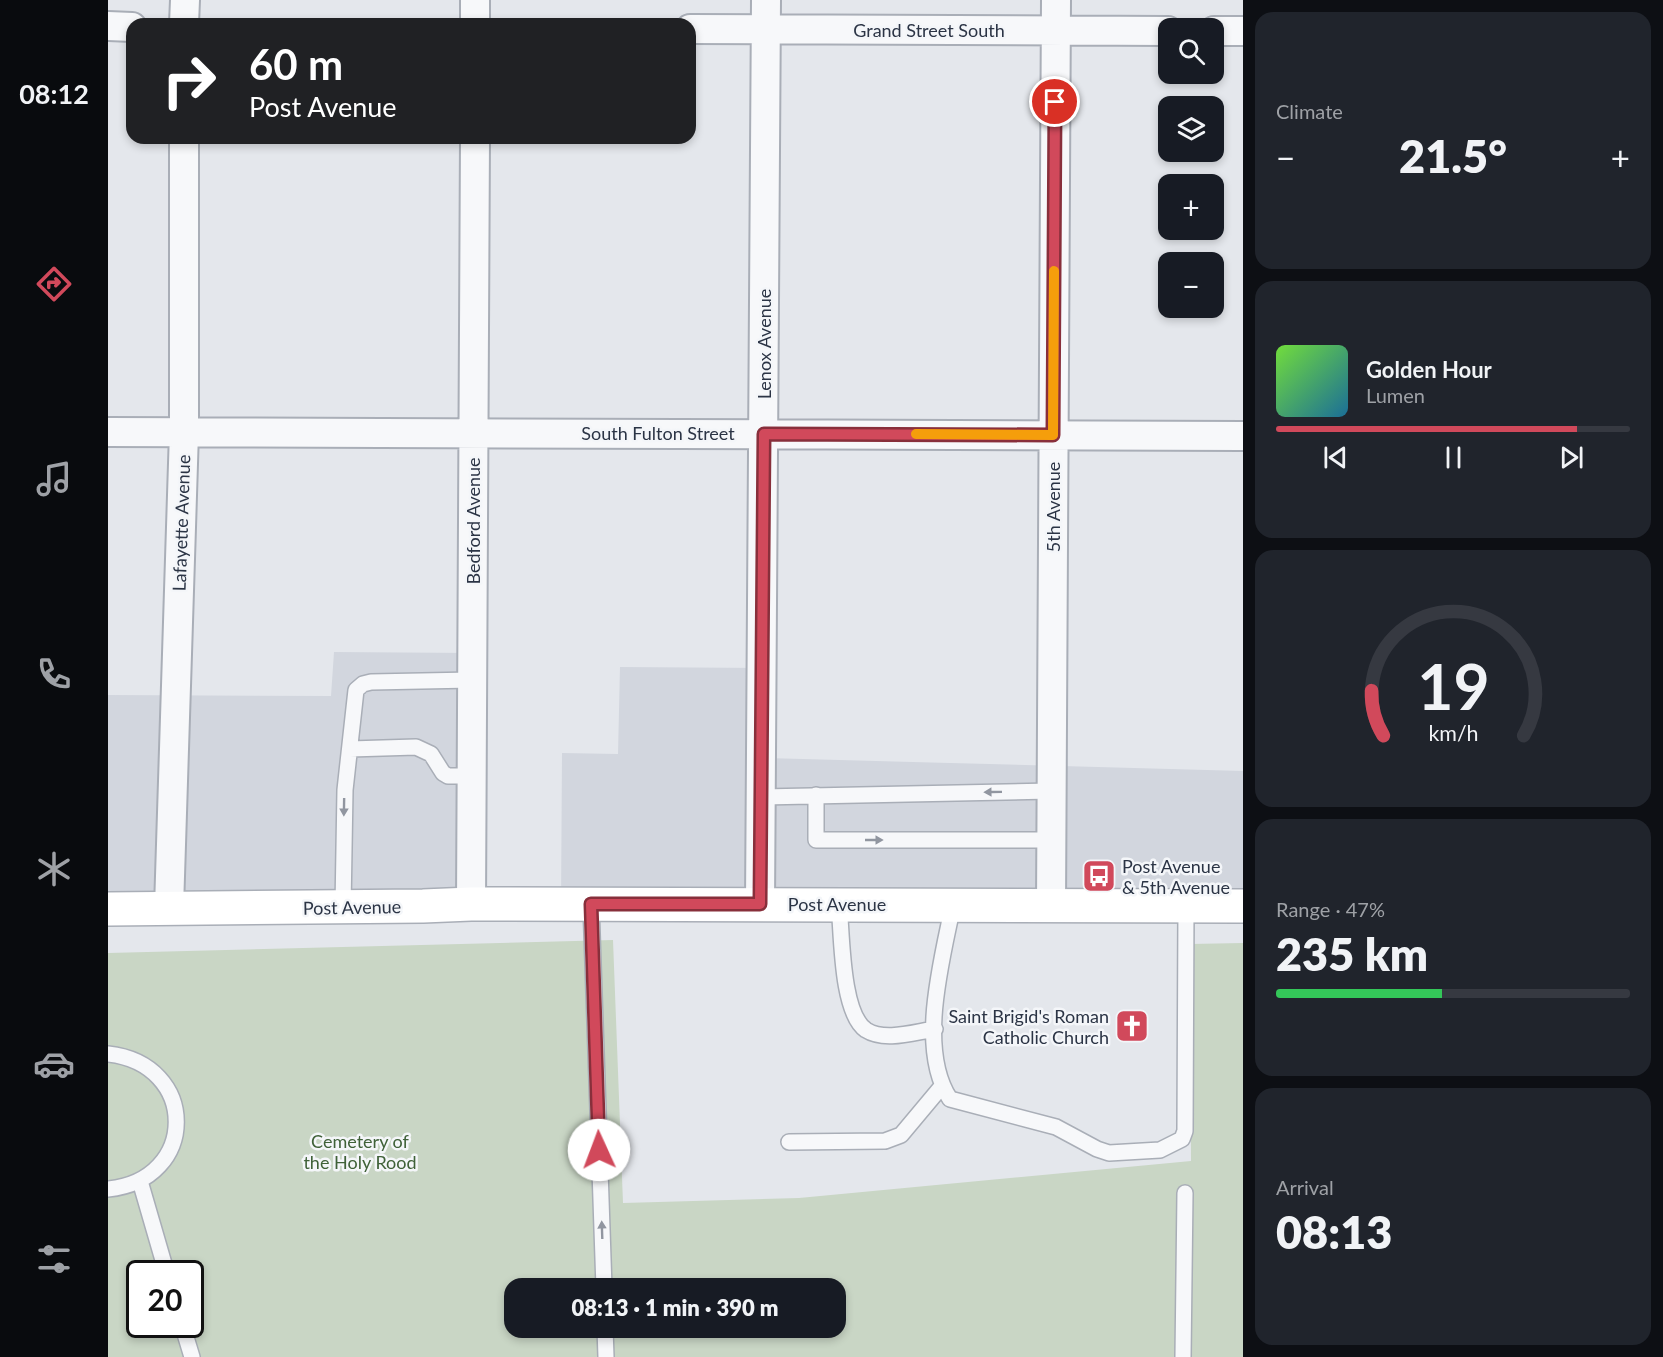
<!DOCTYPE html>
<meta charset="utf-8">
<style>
body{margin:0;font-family:Lato,sans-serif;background:#20242c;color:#f1f3f6;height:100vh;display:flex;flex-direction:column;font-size:22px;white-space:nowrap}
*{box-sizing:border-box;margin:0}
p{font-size:20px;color:#9ea1a6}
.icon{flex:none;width:33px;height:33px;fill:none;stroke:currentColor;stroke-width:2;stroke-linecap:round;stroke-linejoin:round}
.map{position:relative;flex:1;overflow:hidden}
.side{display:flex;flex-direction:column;gap:12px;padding:12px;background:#0d0f14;width:420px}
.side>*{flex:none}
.guide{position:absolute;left:18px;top:18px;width:570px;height:126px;border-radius:18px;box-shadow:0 3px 9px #0003;background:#202124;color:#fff;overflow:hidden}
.tools{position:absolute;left:1050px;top:18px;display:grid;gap:12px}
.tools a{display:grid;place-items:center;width:66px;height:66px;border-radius:12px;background:#171b24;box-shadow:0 3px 9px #0003;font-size:30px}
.speed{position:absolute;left:18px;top:1260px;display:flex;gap:12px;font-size:30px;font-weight:700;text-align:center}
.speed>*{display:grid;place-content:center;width:78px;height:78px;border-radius:50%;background:#171b24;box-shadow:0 3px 9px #0003;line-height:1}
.speed .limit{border:3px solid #111;border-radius:9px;background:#fff;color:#111}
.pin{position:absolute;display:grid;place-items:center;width:51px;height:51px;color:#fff;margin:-26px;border:3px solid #fff;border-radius:50%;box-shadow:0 2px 6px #0007}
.me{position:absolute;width:66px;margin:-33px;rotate:358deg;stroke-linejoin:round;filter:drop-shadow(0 0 4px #0008)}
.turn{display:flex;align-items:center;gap:21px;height:126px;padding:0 24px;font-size:27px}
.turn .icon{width:78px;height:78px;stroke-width:2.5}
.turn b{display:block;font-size:42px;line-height:51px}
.big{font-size:45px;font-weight:800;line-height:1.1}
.side .card{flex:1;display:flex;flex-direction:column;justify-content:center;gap:9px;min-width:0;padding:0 21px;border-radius:18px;background:#20242c}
.side .dial{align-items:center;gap:0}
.dial svg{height:156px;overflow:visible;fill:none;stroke:#363941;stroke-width:7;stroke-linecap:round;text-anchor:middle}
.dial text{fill:#f1f3f6;stroke:none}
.song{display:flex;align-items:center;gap:18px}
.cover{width:72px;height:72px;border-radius:9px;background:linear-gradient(135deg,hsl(100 70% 55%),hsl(200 70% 35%))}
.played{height:6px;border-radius:3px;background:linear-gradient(90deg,#d1495b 85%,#363941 85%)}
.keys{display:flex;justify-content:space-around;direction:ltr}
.heat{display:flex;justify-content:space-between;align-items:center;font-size:33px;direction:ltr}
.charge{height:9px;border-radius:4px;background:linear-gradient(90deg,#34c759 47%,#363941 0)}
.trip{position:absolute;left:396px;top:1278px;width:342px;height:60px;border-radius:18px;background:#171b24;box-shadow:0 3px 9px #0003;font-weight:800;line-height:60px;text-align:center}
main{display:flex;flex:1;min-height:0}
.tabs{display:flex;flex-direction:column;width:108px;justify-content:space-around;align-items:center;background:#090b0e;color:#9ea1a6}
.tabs .icon{width:42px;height:42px}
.tabs .selected{color:#d1495b}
.tabs b{font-size:27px;color:#f1f3f6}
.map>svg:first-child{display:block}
.built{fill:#d2d6de}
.green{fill:#c9d6c5;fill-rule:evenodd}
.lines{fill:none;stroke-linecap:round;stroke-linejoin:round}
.service-casing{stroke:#a9aeb7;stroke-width:18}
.minor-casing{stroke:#a9aeb7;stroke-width:32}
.secondary-casing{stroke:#a9aeb7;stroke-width:36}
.service{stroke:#f7f8fa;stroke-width:15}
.minor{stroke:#f7f8fa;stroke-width:28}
.secondary{stroke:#fff;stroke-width:33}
.oneway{fill:#9196a0}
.route-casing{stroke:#882f3b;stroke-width:15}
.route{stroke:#d1495b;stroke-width:10}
.slow{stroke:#f59e0b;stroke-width:10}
.labels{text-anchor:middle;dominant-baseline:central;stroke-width:5;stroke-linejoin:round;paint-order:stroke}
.street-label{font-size:18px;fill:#2b3445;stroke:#f4f6f9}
.poi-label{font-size:18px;fill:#2b3445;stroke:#f4f6f9;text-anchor:start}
.park-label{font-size:18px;fill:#3f6138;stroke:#f4f6f9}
</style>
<main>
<nav class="tabs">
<b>08:12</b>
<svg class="icon selected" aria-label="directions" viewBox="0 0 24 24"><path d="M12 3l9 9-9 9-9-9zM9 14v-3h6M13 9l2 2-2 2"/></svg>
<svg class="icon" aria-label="music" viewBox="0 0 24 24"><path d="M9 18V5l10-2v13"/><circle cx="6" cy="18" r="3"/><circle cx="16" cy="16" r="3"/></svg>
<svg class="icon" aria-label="phone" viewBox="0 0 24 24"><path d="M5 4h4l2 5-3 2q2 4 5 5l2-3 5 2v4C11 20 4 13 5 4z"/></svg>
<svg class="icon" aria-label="climate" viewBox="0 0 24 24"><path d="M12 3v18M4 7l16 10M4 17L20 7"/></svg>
<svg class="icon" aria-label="car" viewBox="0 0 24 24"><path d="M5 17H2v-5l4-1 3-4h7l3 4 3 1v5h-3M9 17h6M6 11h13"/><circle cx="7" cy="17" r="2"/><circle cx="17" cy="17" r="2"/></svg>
<svg class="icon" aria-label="filters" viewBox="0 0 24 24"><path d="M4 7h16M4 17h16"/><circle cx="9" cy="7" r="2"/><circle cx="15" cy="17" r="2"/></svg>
</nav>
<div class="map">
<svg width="1135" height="1357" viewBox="0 0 1135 1357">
<rect width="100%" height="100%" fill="#e4e7ec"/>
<!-- built -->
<path class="built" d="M 226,652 L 364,653 L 360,911 L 0,915 L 0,695 L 223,696 Z
M 512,667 L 660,668 L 658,758 L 1135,771 L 1135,907 L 453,906 L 454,753 L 510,754 Z"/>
<!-- green -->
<path class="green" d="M 505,940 L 515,1203 L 691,1198 L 1083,1161 L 1082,944 L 1135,943 L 1135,1357 L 0,1357 L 0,953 ZM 32,1274 L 82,1274 L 82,1324 L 32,1324 ZM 406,1288 L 728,1288 L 728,1328 L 406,1328 Z"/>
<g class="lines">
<!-- service casing -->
<g class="service-casing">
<path id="service" d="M 242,749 L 308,747 L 323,754 L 335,773 L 340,776 L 364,776
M 708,795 L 708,840 L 943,840
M 653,797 L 943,791
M 483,904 L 496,1288
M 731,904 C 734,934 733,1013 758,1030 C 777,1042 806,1032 827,1029
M 845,905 C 834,960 809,1049 842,1099 L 948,1127 L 989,1149 L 1001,1153 L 1052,1150 L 1074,1139 L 1077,1131 L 1078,906
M 235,907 L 237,790 L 248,690 L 255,684 L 263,682 L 364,680
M 0,1054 C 91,1064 91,1180 0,1189
M 681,1142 L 777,1141 L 793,1135 L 834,1086
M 32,1181 L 59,1274
M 74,1324 L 84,1357
M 497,1328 L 498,1357
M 1075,1357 L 1077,1193"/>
</g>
<!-- minor casing -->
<g class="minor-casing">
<path id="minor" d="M 76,24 L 77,0
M 367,24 L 367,0
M 0,26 L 24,27
M 582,29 L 1060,31
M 1106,31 L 1135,31
M 0,432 L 1135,436
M 363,904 L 367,138
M 652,904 L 658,0
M 943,905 L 948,0
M 61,908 L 76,432 L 76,138"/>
</g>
<!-- secondary casing -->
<g class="secondary-casing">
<path id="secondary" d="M 0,909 L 315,906 L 363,904 L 1135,906"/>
</g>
<!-- service -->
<use href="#service" class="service"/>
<!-- minor -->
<use href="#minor" class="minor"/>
<!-- secondary -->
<use href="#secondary" class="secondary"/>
</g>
<!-- one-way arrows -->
<defs><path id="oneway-solid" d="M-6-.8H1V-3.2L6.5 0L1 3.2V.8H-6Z" transform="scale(1.5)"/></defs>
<g class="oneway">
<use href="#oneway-solid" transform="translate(885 792) rotate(179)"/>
<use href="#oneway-solid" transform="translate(236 807) rotate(91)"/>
<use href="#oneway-solid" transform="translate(766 840)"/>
<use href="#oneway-solid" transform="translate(494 1230) rotate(-92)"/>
</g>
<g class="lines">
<!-- route casing -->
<g class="route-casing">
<path id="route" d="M 491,1150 L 483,904 L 652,904 L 656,434 L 945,435 L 947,102"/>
</g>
<!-- route -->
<use href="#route" class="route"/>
<!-- slow -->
<path class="slow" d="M 808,434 L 945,435 L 946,271"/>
</g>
<!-- icons -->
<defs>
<g id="bus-square" transform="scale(1.725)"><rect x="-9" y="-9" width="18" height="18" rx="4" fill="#d1495b" stroke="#f4f6f9"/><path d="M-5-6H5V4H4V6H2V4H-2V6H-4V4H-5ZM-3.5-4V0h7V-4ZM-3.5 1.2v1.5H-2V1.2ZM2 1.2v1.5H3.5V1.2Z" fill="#fff"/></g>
<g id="church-square" transform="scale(1.725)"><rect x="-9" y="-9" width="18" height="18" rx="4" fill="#d1495b" stroke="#f4f6f9"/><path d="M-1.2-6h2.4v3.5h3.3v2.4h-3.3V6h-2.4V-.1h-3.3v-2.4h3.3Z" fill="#fff"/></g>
</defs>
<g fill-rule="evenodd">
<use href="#bus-square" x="991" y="876"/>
<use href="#church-square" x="1024" y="1026"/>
</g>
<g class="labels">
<!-- street labels -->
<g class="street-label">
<text x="821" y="30">Grand Street South</text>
<text transform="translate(656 344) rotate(-90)">Lenox Avenue</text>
<text x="550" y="433">South Fulton Street</text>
<text transform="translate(945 507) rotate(-90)">5th Avenue</text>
<text transform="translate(365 521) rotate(-90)">Bedford Avenue</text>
<text transform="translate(73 523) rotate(-88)">Lafayette Avenue</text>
<text x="729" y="904">Post Avenue</text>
<text transform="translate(244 907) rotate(-1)">Post Avenue</text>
</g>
<!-- poi labels -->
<g class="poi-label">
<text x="1014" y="866">Post Avenue<tspan x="1014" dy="21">&amp; 5th Avenue</tspan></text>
<text x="1001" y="1016" text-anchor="end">Saint Brigid's Roman<tspan x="1001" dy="21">Catholic Church</tspan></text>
</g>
<!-- park labels -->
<g class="park-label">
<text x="252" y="1141">Cemetery of<tspan x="252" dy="21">the Holy Rood</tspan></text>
</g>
</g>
</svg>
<div class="tools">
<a><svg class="icon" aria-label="search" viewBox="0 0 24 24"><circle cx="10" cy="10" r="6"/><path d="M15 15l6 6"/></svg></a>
<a><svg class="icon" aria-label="layers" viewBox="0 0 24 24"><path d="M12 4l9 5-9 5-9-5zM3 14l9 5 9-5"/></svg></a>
<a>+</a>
<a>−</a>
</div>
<div class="speed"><div class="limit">20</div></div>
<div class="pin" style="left:947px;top:102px;background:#d93025"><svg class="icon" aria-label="arrive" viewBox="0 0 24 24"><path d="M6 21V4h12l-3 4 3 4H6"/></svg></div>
<svg class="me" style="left:491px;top:1150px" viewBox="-20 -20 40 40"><circle r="19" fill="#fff"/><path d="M0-13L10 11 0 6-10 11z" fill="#d1495b"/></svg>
<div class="trip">08:13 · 1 min · 390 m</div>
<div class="guide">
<div class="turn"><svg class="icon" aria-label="right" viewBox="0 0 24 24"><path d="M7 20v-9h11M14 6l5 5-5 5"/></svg><div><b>60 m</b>Post Avenue</div></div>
</div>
</div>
<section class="side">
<div class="card"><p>Climate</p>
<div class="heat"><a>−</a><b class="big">21.5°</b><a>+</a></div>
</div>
<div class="card">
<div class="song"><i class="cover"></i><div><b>Golden Hour</b><p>Lumen</p></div></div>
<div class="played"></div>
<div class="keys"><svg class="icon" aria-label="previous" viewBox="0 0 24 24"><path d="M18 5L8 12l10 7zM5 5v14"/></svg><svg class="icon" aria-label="pause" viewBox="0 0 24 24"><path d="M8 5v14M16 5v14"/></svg><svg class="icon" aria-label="next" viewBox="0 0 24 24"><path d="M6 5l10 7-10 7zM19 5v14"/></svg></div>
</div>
<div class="card dial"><svg viewBox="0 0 100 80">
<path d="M14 69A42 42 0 1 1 86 69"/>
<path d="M14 69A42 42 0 0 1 8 46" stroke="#d1495b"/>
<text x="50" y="56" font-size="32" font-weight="700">19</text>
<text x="50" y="72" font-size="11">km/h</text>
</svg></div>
<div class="card"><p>Range · 47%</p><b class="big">235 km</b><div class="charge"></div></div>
<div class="card"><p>Arrival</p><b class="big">08:13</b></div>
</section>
</main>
